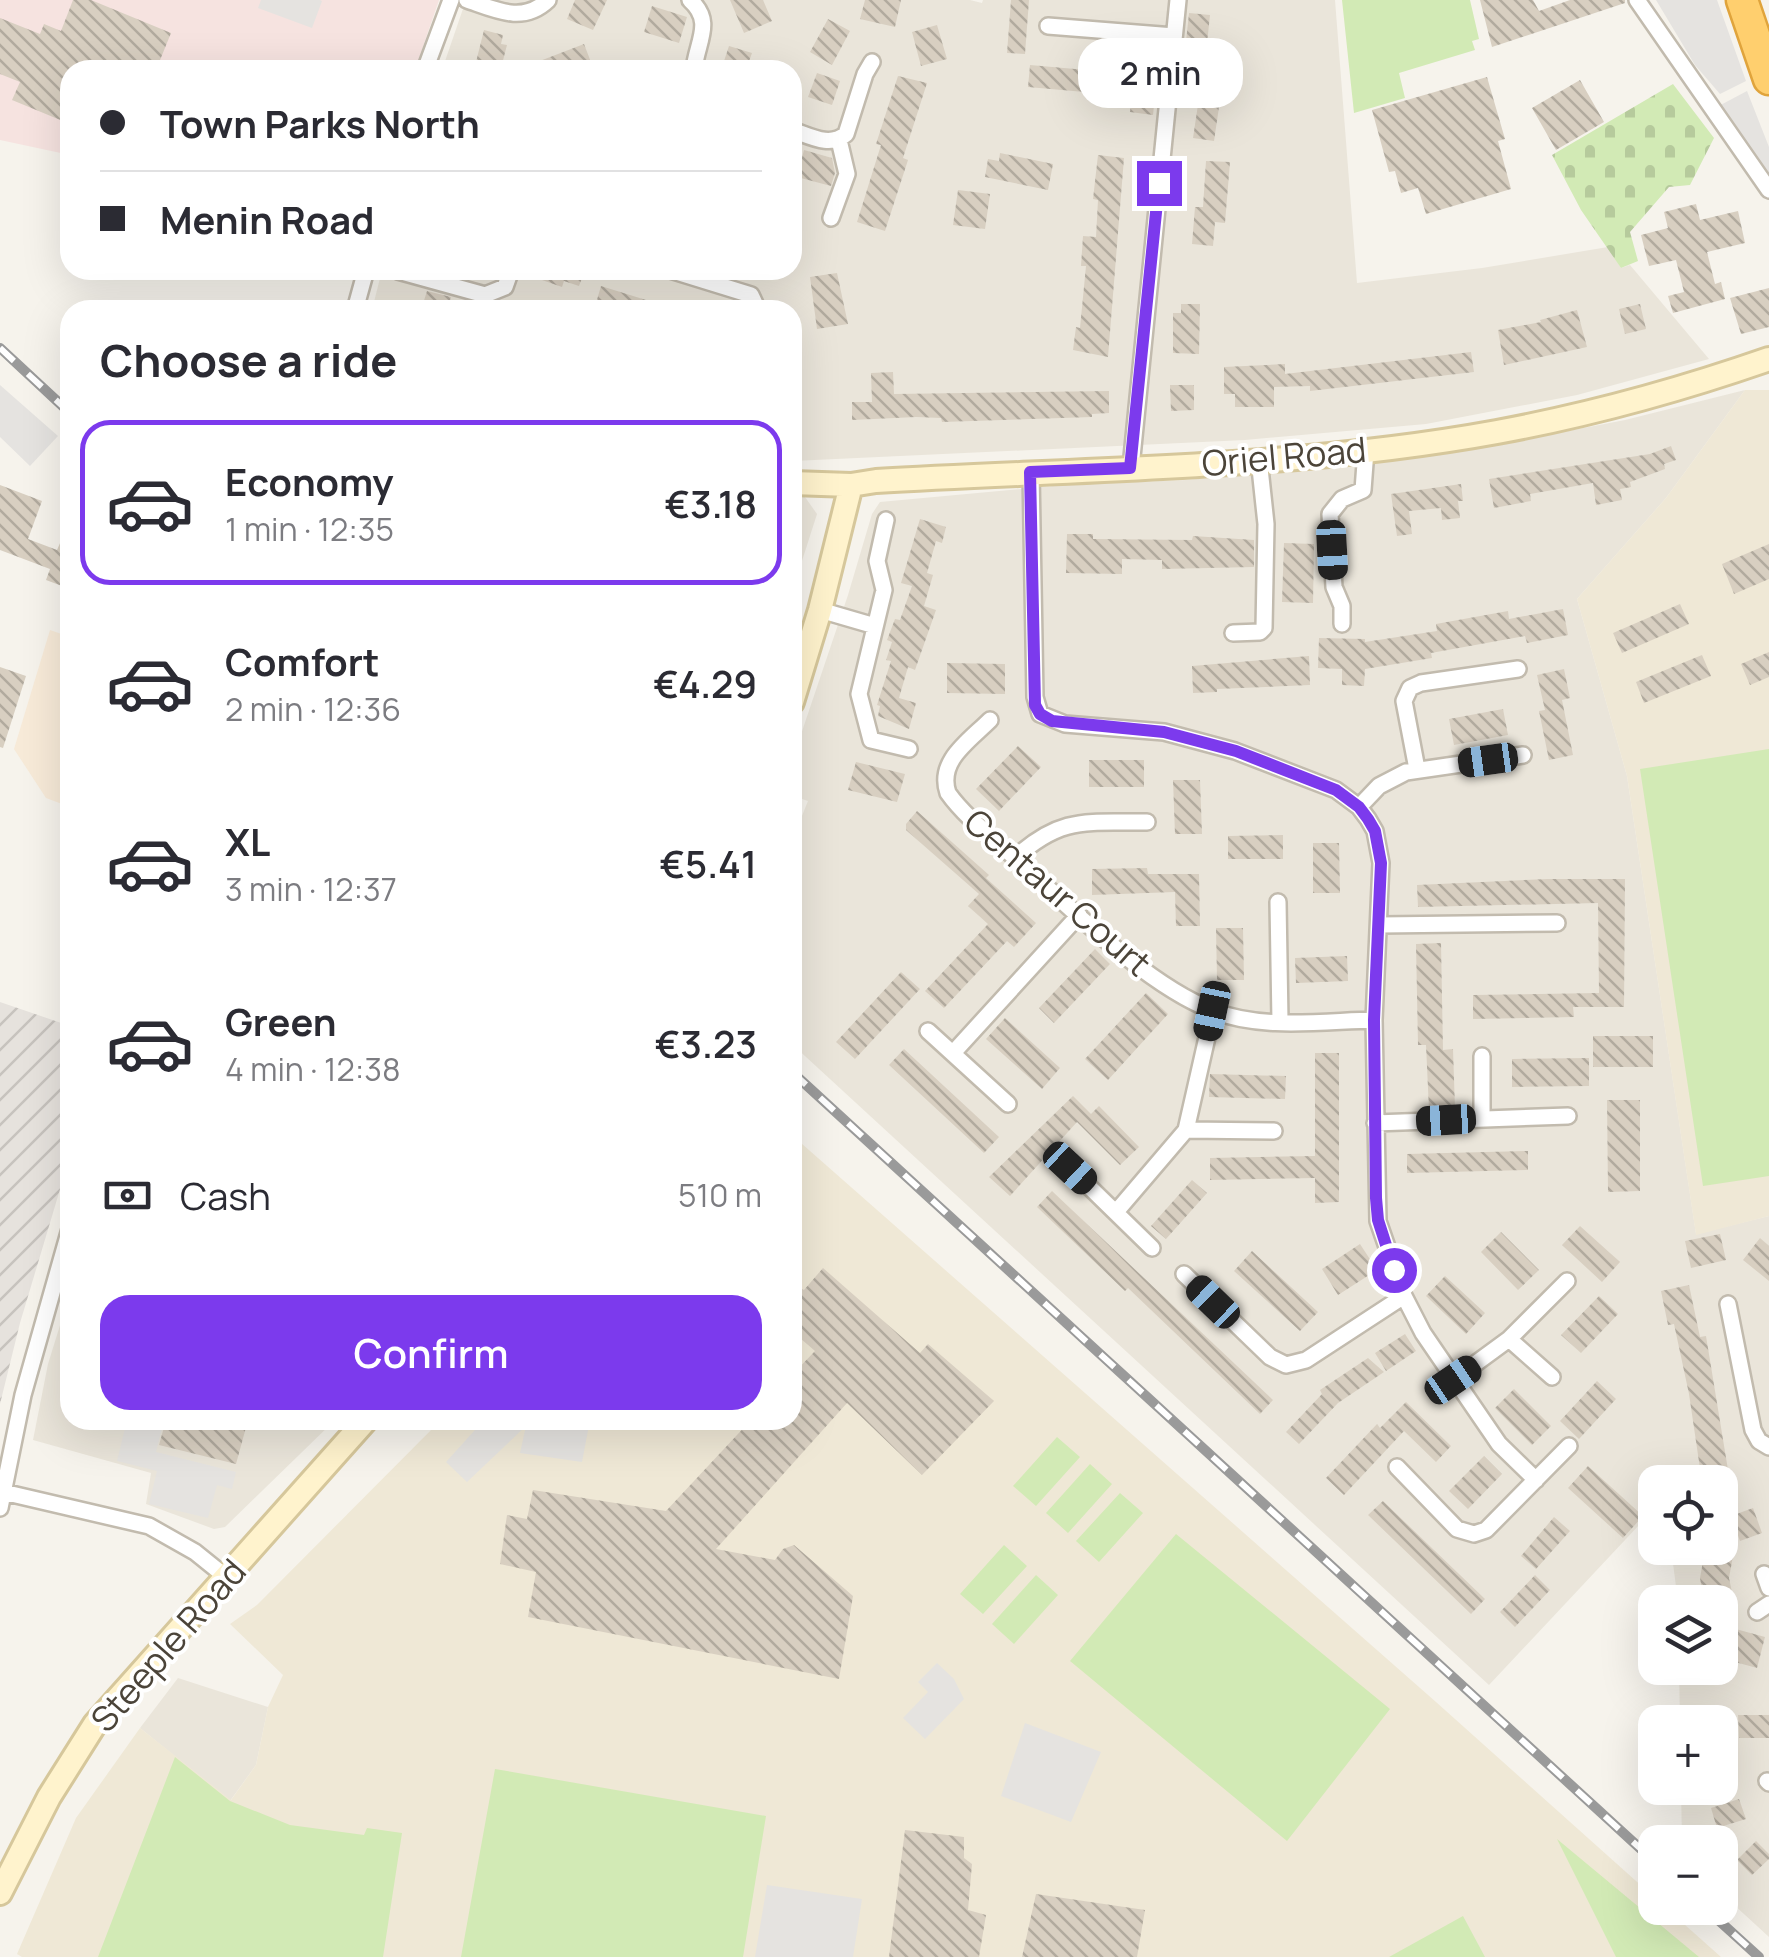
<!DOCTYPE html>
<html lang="en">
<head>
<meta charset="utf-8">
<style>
	:root { --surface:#fff; --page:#f7f7f7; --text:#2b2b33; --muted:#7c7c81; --line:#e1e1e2; --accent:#7c3aed }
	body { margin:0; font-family:Manrope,sans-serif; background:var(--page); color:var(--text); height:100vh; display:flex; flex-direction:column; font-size:38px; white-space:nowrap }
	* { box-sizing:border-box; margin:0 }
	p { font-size:32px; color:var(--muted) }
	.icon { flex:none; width:55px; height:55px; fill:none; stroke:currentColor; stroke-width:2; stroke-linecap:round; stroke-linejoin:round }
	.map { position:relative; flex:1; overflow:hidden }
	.sheet { position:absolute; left:60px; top:300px; width:742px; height:1130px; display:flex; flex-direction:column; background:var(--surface); border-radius:30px; box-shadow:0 10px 40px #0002 }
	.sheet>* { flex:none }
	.top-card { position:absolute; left:60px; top:60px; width:742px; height:220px; border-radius:30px; box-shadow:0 10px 40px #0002; display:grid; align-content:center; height:220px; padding:0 40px; background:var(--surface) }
	.controls { position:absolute; left:1638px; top:1465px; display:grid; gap:20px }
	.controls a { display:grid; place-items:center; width:100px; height:100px; border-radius:20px; background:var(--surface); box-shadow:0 10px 40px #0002; font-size:50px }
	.end { position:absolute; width:45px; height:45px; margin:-22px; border:12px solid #7c3aed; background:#fff; box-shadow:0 0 0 5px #fff }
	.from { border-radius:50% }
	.bubble { position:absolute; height:70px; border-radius:30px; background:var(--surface); box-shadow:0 10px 40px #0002; font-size:32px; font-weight:600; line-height:70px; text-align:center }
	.car { position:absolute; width:30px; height:60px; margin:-30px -15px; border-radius:12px; box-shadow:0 0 8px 2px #0007; background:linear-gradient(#222 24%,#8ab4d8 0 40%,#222 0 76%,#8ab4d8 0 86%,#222 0) }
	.top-card b { display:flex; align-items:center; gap:35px; height:95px; font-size:38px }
	.top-card b+b { border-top:2px solid var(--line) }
	.top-card i { width:25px; height:25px; background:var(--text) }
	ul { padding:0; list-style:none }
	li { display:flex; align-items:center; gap:30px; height:165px; margin:0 20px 15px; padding:0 20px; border:5px solid transparent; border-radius:30px }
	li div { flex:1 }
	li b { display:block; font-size:38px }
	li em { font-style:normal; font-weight:600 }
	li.on { border-color:var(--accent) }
	li>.icon { width:90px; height:90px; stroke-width:1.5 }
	h2 { padding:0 40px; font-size:45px; line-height:120px }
	.pay { display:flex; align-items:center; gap:25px; height:110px; padding:0 40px; font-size:38px }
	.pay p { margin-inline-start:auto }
	.primary-button { display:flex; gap:20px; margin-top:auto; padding:20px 40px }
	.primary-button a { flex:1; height:115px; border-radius:30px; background:var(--accent); color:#fff; font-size:40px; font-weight:600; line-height:115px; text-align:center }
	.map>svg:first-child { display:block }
	.residential { fill:#eae5da }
	.commercial { fill:#f7ead8 }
	.industrial { fill:url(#industrial-furrows) }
	.education { fill:#efe8d6 }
	.medical { fill:#f6e3e0 }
	.grass { fill:#d2eab5 }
	.cemetery { fill:url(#cemetery-stones) }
	.parking { fill:#e5e3e0 }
	.building { fill:url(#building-back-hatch) }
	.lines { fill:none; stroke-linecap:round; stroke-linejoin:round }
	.street-casing { stroke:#c2bbae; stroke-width:20 }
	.secondary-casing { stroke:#d6c79b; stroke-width:28 }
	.highway-casing { stroke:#e0a43c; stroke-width:35 }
	.street { stroke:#fff; stroke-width:15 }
	.secondary { stroke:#fff3cd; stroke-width:22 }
	.highway { stroke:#ffcf6e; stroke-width:30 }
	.rail-casing { stroke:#9a9a9a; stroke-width:10 }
	.rail { stroke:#fff; stroke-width:6; stroke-dasharray:19; stroke-linecap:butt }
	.route { stroke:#7c3aed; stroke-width:12 }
	.labels { text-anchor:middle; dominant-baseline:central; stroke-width:8; stroke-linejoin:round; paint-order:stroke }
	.street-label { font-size:35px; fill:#4b4439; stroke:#fff }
</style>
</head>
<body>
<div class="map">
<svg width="1769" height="1957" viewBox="0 0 1769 1957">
	<defs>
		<pattern id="industrial-furrows" width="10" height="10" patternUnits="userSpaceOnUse" patternTransform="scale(2.5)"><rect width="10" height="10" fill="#e6e2dd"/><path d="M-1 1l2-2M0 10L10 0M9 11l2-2" fill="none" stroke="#c7c3be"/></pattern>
		<pattern id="cemetery-stones" width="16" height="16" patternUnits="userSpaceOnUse" patternTransform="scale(2.5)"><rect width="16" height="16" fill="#d2eab5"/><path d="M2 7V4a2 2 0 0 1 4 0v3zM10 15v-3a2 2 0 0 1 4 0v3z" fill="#b6ca9c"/></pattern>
		<pattern id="building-back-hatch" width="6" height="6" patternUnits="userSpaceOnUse" patternTransform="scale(2.5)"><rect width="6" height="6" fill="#d8cfc1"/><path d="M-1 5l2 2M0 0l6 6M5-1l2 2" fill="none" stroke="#b1aa9e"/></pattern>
	</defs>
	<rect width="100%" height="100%" fill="#f6f3ec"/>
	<path class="residential" d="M466,0H970L982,3L983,0H1335L1357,283L1482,268L1608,247L1621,268L1630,265L1709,359L1577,395L1426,424L1245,440L793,461L792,310H372L382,270H792V70H442Z
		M1745,390L1666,498L1577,599L1627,776L1696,1234L1769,1216V1937L1720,1892V1842H1682L1681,1788H1720V1722H1680L1679,1668H1720V1602H1678L1671,1548H1720V1482H1655V1508L1489,1685L793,1045V838L808,801L793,796V758L848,595L872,514L880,502L1064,485L1186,480L1351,467L1490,446L1625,420Z
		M793,496L805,497L817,514L793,589Z
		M70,1293V1420H335L225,1527L214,1529L146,1504L151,1473L33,1440L48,1364Z
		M178,1678L268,1707L256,1765L230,1801L140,1728Z"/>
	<path class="commercial" d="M50,630L70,637V807L46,798L14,749Z"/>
	<path class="industrial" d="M0,1002L70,1026V1156L20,1323L0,1404Z"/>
	<path class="education" d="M1745,390H1769V1216L1696,1235L1627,776L1577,599L1666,498Z
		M793,1136L1436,1702L1655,1898V1908H1666L1721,1957H22L17,1954L76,1818L140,1728L231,1800L256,1765L268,1707L283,1675L230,1624L257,1605L441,1420H792Z"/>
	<path class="medical" d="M0,0H439L415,70H70V155L0,140Z"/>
	<path class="grass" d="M1342,0H1470L1479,39L1472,41L1475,50L1399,73L1405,98L1354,113Z
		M1769,749V1176L1703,1186L1640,769Z
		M1057,1437L1080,1457L1036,1506L1013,1486Z
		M1090,1464L1112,1484L1068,1533L1046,1513Z
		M1120,1493L1143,1513L1099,1562L1076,1541Z
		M1176,1534L1390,1709L1287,1841L1070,1661Z
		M1004,1545L1027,1566L983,1614L960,1594Z
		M1036,1575L1058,1595L1014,1644L992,1624Z
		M175,1757L230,1801L290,1825L364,1835L367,1828L402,1833L383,1957H98Z
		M495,1769L766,1816L743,1957H461Z
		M1557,1839L1699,1957H1616Z
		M1463,1916L1485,1957H1389Z"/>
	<path class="cemetery" d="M1673,84L1714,138L1690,185L1669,187L1630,232L1638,261L1621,268L1581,210L1552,155Z"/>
	<path class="parking" d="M261,0H320L322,1L312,28L258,8Z
		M1656,0H1717L1746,81L1720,94L1695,65Z
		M1747,91L1769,147V190L1713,109Z
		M0,385L58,436L30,466L0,437Z
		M127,1420H164L156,1452L236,1472L232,1489L217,1485L208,1518L149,1504L157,1471L117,1461Z
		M484,1420H532L557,1426L569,1420H590L582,1462L520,1453L526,1426L467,1482L446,1462Z
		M937,1663L954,1679L964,1699L925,1739L903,1718L928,1692L918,1682Z
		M1025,1723L1101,1752L1071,1822L1001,1796Z
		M767,1885L862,1899L853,1957H755Z"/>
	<path class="building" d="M73,0H91L171,33L156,70H70V124L12,100L20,82L0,74V18L40,34L44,24L61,31Z
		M575,0H607L593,30L567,19Z
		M730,0H763L772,21L744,33Z
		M865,0H901L895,27L860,19Z
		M1011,0H1029L1025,54L1007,53Z
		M1480,0H1533L1539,11L1570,0H1625V3L1492,47Z
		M652,6L687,17L679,43L644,32Z
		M1189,13L1210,15L1204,72L1183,70Z
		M828,19L850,31L832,65L810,52Z
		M937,25L947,59L921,66L912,32Z
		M484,30L503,35L501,44L507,45L501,68L476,62Z
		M584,44L594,70H519V69Z
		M729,46L752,53L746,70H721Z
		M1030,65L1120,73L1118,95L1028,87Z
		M817,73L840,81L832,105L808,97Z
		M898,76L927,83L903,158L908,160L885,231L857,222L881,145L876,144Z
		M1487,77L1505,139L1498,141L1511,189L1426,214L1418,188L1401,193L1395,171L1389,172L1372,110Z
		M1202,78L1223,80L1214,141L1193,138Z
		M1580,80L1604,122L1556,150L1532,108Z
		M1133,84L1156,86L1153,115L1130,112Z
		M804,150L832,158L835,173L831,186L797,177Z
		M1000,153L1053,164L1048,190L985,177L988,159L999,161Z
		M1098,155L1124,158L1108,357L1073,350L1076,327L1080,328L1086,266H1081L1083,236L1096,237L1098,200L1093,199Z
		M1206,161L1230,162L1225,223L1215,222L1213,246L1192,244L1195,207H1203Z
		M958,190L990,194L985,229L953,225Z
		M1696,204L1700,220L1738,211L1745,243L1707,252L1715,284L1721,282L1725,299L1673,313L1668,296L1684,292L1676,260L1649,266L1641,235L1668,228L1664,212Z
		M522,270H585L579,286L564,281L562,287L522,273Z
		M837,273L848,324L817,329L810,277Z
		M601,286L662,305V310H594Z
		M1769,288V327L1741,334L1730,298Z
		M427,291L451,297L447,310H421Z
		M1181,304H1200L1199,354L1173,353V313H1181Z
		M1640,304L1646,329L1625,334L1619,309Z
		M1577,310L1587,347L1504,365L1498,330L1541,322L1540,320Z
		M1471,352L1474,372L1310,391V386L1274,387V407H1235V394H1224V367L1285,364V374Z
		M893,372L894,394L1109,391V413L1092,414V417L942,422L941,418L916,417L852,420V402H872L871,373Z
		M1170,385H1194V410L1171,411Z
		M1671,446L1676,460L1664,464L1665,469L1630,482L1631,487L1620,489L1622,500L1596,505L1593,483L1530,494L1531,501L1494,508L1489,479L1650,454Z
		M1461,484L1463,501H1458L1460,518L1442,520L1441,508L1409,511L1412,534L1397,536L1391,494Z
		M0,485L42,501L28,539L57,550L70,520V589L46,580L50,569L0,550Z
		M920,519L946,527L942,543L936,541L927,573L933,575L924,606L936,610L915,670L908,667L899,698L916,703L909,729L878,716L880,706L877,705L891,661L886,660L892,642L887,640L895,619L900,620L912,586L901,583Z
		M1067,534H1093V539L1192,540L1193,536L1254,540V567L1162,569V560L1122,559V574L1066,573Z
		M1284,543L1314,544L1313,603L1282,602Z
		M1769,544V579L1734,594L1722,564Z
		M1680,604L1689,624L1622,653L1613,633Z
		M1563,609L1568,635L1527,643L1525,636L1431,653L1432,658L1365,669L1364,686L1342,685V669L1318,668L1319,638L1365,639V642L1437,631L1436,624L1508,611L1509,619Z
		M1769,652V677L1750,685L1741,664Z
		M1702,655L1711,676L1644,703L1636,682Z
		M1309,656L1310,685L1217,689V692L1193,693L1192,666Z
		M947,663L1005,664V694L947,693Z
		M0,667L26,676L3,748L0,747Z
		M1564,669L1570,698L1562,700L1573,755L1549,760L1539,711L1545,710L1537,675Z
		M1503,709L1508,735L1454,745L1449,719Z
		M1018,746L1041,767L999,811L976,789Z
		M1089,760H1144V787H1089Z
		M856,762L905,774L897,802L848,790Z
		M1173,780H1200L1202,834H1175Z
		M917,811L989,875L986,878L1036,923L1014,947L1007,941L944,1008L925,991L988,924L968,906L979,894L906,830V824Z
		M1283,835V859H1228V836Z
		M1313,843H1339L1340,893H1313Z
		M1147,868L1148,874H1199L1200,926H1176L1175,892L1092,895V869Z
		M1548,879H1625L1624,1007H1573L1574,1017L1473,1019V995L1599,993L1598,903L1418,907L1417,885Z
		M1216,928H1243L1244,980H1217Z
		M1441,943L1443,1050L1453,1049L1455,1109L1429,1110L1426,1045H1418L1416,944Z
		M1095,949L1110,964L1054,1023L1039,1008Z
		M1347,956L1348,981L1296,983L1295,958Z
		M901,972L920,989L855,1059L836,1042Z
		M1146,993L1168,1014L1108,1080L1085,1059Z
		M1005,1018L1060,1068L1042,1089L986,1039Z
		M1593,1036H1653V1067H1593Z
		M904,1049L999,1137L984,1153L889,1065Z
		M1315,1053H1339V1202L1315,1203V1178L1210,1180V1158L1315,1156Z
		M1589,1058V1086L1512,1087V1059Z
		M1210,1074L1286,1076L1285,1099L1209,1097Z
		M1073,1096L1091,1114L1099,1106L1139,1147L1120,1165L1077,1122L1010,1196L989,1177Z
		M1607,1100H1640V1191L1608,1192Z
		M1528,1151V1170L1407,1173V1154Z
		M1192,1180L1207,1193L1166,1239L1151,1226Z
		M1052,1191L1273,1400L1260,1414L1128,1288L1125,1291L1037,1207Z
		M1580,1226L1620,1262L1602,1282L1562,1245Z
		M1501,1232L1539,1270L1518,1290L1481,1252Z
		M1720,1234L1726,1260L1691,1268L1685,1241Z
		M1760,1238L1769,1246V1281L1743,1260Z
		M1360,1244L1377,1270L1338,1295L1322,1269Z
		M1252,1251L1318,1312L1300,1331L1234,1271Z
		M823,1268L920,1353L928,1344L994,1401L922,1475L847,1403L716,1549L775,1560L783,1549L794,1545L853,1596L839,1679L528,1617L536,1572L500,1564L507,1515L527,1519L533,1490L666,1511L751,1420H792V1375L815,1351L792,1331V1283L804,1290Z
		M1445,1276L1485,1313L1466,1334L1426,1296Z
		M1689,1285L1700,1337L1706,1336L1729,1476L1702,1482L1689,1394L1674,1324L1668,1325L1661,1291Z
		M1599,1296L1618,1314L1581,1353L1561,1335Z
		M1405,1334L1416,1351L1386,1371L1375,1353Z
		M1368,1358L1384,1372L1338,1403L1299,1444L1286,1432L1322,1394L1320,1390Z
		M1597,1381L1616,1399L1579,1439L1560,1421Z
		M1514,1389L1551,1426L1532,1445L1495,1408Z
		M1406,1402L1451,1446L1436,1462L1404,1431L1344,1495L1326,1478L1377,1424L1380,1428Z
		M166,1420H248L236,1464L159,1445Z
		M1484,1456L1502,1474L1468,1509L1449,1491Z
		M1588,1466L1643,1516L1623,1538L1568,1488Z
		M1383,1501L1485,1599L1471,1614L1368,1515Z
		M1753,1508L1762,1533L1740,1541L1731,1516Z
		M1554,1517L1570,1531L1536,1569L1521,1556Z
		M1705,1550L1733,1556L1729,1578L1734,1602H1704L1700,1578Z
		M1535,1575L1550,1590L1515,1627L1500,1612Z
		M1732,1628L1765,1637L1757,1668L1735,1662L1737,1657L1725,1654Z
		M1738,1715H1769V1738H1739Z
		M1739,1799L1746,1819L1717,1828L1711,1808Z
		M905,1830L964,1837V1858L972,1864L968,1910L986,1915L979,1957H889Z
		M1756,1841L1769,1854V1859L1752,1875L1737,1860Z
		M1036,1894L1145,1910L1137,1957H1022Z"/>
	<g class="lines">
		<defs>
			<path id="street" d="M467,0C496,10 523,24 548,0
				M690,0C715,22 696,43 694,70
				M1637,0L1769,190
				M1048,26L1174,36
				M425,70L451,0
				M792,130C810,136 830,148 846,134L865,74L872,62
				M831,218L847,174L839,140
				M670,270L751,295L758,310
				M398,271L485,295L505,287L511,270
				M355,310L366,270
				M1131,467L1178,0
				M1031,472L1035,697L1040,714L1065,724L1164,732L1235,751L1336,790L1359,807L1368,819L1375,831L1381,863L1374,1020L1378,1221L1404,1296L1423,1333L1499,1444L1536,1480
				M886,520L877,561L884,590L859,694L871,740L909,749
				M820,610L875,626
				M1342,624V606L1334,587L1330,514L1342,499L1363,490L1366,450
				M1233,633L1260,632L1264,628L1266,524L1259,459
				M990,720C969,741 937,761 948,793C965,817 992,837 1014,857C1069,906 1145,985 1214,1011C1262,1030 1324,1021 1374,1020
				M1417,769L1404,701L1410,688L1421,683L1518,669
				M1359,807L1379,786L1406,772L1523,755
				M1015,858C1062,815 1088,823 1147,822
				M1278,902L1280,1021
				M1380,925L1557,923
				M928,1031L1008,1104
				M953,1053L1079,915
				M1482,1118V1056
				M1375,1123L1568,1116
				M1186,1130L1274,1131
				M1070,1168L1152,1248
				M1116,1212L1186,1130L1213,1011
				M1184,1274L1270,1357L1286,1365L1306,1360L1404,1296
				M1728,1304L1753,1430L1759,1441L1769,1447
				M1509,1339L1552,1377
				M1453,1380L1509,1339L1567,1281
				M1397,1467L1457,1529L1474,1534L1486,1530L1569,1446
				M3,1492L149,1526L195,1552L226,1577
				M0,1508L23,1395L70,1229
				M1764,1574L1769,1588
				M1757,1612L1769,1604
				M1767,1781L1769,1783"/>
			<path id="secondary" d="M792,483L851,485L876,481C1081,469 1295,469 1497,432C1589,415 1680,390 1769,359
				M792,702L820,610L851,485
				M0,1893L49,1797L95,1724L366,1420"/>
			<path id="highway" d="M1742,0L1769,79"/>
		</defs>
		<use href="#street" class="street-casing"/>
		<use href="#secondary" class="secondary-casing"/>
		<use href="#highway" class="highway-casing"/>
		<use href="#street" class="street"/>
		<use href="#secondary" class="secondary"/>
		<use href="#highway" class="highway"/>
		<defs>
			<path id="rail" d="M0,348L70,413
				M792,1072L1655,1862
				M1705,1908L1759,1957"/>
		</defs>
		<use href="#rail" class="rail-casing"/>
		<use href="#rail" class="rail"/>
	</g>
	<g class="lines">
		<path class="route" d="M1159,183L1130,468L1030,472L1035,705L1040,714L1052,721L1164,732L1236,751L1336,790L1359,807L1368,819L1375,831L1381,863L1374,1020L1376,1198L1378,1220L1394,1270"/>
	</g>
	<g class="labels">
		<g class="street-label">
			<text transform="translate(1284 456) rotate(-5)">Oriel Road</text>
			<text transform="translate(1058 892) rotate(41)">Centaur Court</text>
			<text transform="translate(168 1645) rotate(-49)">Steeple Road</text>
		</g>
	</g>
</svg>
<div class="controls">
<a><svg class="icon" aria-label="locate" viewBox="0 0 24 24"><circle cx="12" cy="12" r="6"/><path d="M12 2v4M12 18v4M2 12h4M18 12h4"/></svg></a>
<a><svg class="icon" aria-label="layers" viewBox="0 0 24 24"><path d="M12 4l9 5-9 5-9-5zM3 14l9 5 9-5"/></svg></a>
<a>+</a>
<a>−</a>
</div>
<i class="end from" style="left:1394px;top:1270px"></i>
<i class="end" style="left:1159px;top:183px"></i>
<div class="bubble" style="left:1078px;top:38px;width:165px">2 min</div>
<i class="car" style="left:1332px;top:550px;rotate:177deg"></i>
<i class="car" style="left:1488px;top:760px;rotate:262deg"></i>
<i class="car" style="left:1212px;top:1011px;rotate:192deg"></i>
<i class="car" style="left:1446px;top:1120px;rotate:267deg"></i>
<i class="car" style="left:1070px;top:1168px;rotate:133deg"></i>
<i class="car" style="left:1213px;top:1302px;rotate:314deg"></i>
<i class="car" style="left:1453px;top:1380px;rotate:56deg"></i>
<div class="top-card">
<b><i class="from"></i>Town Parks North</b>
<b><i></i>Menin Road</b>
</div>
<section class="sheet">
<h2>Choose a ride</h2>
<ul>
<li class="on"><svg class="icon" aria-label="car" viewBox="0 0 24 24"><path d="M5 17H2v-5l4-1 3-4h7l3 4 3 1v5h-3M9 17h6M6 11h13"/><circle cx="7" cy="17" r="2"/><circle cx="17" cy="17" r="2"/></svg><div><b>Economy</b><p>1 min · 12:35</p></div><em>€3.18</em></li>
<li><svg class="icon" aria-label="car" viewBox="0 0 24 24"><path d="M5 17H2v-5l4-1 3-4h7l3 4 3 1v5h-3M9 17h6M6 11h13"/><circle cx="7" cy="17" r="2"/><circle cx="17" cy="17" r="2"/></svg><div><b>Comfort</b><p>2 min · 12:36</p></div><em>€4.29</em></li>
<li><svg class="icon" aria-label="car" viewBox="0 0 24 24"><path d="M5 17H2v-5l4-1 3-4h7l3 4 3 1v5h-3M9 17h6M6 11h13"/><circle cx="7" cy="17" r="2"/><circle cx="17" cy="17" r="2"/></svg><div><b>XL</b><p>3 min · 12:37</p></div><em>€5.41</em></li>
<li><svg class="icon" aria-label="car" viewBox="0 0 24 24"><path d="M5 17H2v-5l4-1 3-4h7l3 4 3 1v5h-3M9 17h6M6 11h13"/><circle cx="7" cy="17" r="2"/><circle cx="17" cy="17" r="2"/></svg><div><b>Green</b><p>4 min · 12:38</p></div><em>€3.23</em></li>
</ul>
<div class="pay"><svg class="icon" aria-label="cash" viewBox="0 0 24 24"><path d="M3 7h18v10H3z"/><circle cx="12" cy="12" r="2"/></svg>Cash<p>510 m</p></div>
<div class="primary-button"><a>Confirm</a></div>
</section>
</div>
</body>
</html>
